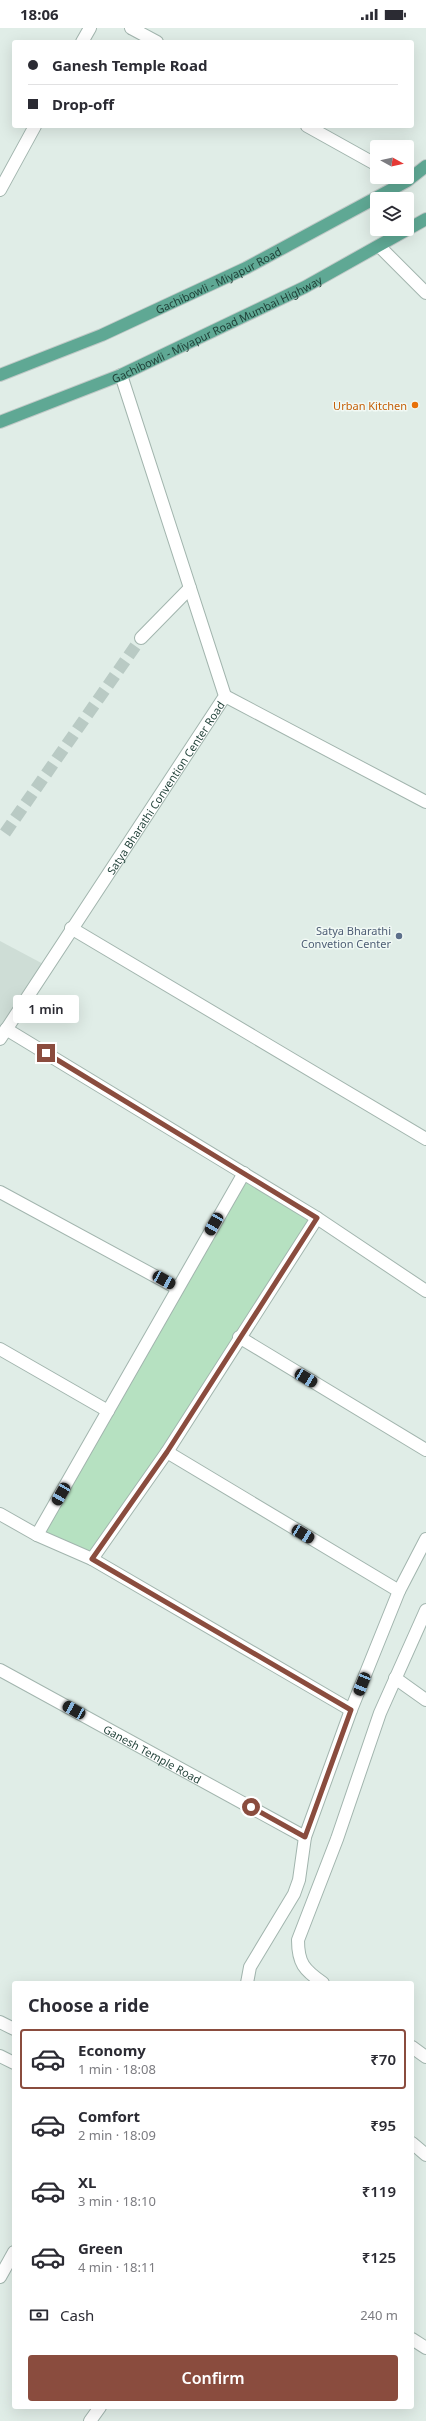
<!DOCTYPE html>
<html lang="en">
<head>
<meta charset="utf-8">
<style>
	:root { --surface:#fff; --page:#f2f2f3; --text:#2b2b33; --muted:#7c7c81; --line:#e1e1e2; --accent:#8a4c3e }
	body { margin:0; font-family:"Noto Sans",sans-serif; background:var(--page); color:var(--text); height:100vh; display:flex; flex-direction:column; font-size:15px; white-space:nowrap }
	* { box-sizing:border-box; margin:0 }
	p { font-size:13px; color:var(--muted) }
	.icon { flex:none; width:22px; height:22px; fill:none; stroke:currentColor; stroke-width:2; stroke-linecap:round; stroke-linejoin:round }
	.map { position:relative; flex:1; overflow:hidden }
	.sheet { position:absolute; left:12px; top:1953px; width:402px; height:428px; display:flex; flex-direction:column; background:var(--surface); border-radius:4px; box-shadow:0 4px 16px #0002 }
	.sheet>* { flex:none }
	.banner { position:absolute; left:12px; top:12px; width:402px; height:88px; border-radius:4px; box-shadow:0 4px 16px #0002; display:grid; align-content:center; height:88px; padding:0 16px; background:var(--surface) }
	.needle { width:26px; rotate:98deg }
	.buttons { position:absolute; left:370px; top:112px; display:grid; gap:8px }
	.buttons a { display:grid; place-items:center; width:44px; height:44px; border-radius:4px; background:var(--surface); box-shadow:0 4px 16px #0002; font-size:20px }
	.end { position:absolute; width:18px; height:18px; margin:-9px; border:5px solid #8a4c3e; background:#fff; box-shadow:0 0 0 2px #fff }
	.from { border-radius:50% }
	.bubble { position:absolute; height:28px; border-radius:4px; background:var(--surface); box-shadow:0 4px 16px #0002; font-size:13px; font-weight:600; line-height:28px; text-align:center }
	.car { position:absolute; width:12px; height:24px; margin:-12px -6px; border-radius:5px; box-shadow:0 0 3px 1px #0007; background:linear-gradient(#222 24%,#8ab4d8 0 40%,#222 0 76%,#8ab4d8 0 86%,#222 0) }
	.banner b { display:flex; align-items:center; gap:14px; height:38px; font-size:15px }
	.banner b+b { border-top:1px solid var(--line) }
	.banner i { width:10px; height:10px; background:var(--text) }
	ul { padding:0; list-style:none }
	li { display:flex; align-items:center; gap:12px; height:60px; margin:0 8px 6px; padding:0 8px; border:2px solid transparent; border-radius:4px }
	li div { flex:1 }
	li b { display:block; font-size:15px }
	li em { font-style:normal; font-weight:600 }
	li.on { border-color:var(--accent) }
	li>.icon { width:36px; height:36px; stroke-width:1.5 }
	h2 { padding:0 16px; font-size:18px; line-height:48px }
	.pay { display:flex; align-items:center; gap:10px; height:44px; padding:0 16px; font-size:15px }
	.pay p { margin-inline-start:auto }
	.cta { display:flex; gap:8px; margin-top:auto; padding:8px 16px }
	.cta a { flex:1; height:46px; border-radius:4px; background:var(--accent); color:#fff; font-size:16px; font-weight:600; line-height:46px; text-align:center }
	.status { display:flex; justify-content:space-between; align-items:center; height:28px; padding:0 20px; background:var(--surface); direction:ltr }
	.status svg { height:11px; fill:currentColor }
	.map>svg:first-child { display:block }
	.built { fill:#ceddd6 }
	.green { fill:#b6e1c1 }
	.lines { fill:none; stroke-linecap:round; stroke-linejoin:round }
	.minor-tunnel { stroke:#b9cac4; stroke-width:12; stroke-dasharray:12 6; stroke-linecap:butt }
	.service-casing { stroke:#a2b5ae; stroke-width:14 }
	.minor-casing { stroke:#a2b5ae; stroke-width:14 }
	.primary-casing { stroke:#c0c9c7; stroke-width:14 }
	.service { stroke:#fff; stroke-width:12 }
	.minor { stroke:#fff; stroke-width:12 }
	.primary { stroke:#5fa894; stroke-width:12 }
	.route { stroke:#8a4c3e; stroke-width:5 }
	.food-dot { fill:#e8710a; stroke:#f1f9f5; stroke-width:1.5 }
	.service-dot { fill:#5c6f8a; stroke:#f1f9f5; stroke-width:1.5 }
	.labels { text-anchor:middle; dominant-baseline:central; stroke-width:3; stroke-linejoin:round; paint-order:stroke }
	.street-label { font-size:11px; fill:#1e3f36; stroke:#f1f9f5 }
	.food-label { font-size:11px; fill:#c56008; stroke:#f1f9f5; text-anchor:end }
	.service-label { font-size:11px; fill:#4e5e75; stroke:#f1f9f5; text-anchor:end }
</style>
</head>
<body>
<div class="status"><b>18:06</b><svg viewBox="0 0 49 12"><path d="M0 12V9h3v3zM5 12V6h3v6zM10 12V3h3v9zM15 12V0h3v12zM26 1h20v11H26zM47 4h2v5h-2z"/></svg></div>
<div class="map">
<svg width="426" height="2393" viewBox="0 0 426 2393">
	<rect width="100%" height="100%" fill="#e0ede7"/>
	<path class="built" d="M0,913L47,938L0,1011Z"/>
	<path class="green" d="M244,1145L317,1190L92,1531L37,1507Z"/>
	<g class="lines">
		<path class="minor-tunnel" d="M5,805L141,610"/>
		<defs>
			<path id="service" d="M379,218L426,265
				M225,668L426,774"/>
			<g id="minor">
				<path d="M131,0L157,14"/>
				<path d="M82,14L90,0"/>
				<path d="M307,98L377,137"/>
				<path d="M0,162L35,98"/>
				<path d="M141,610L190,560"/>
				<path d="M71,900L426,1111"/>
				<path d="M6,1001L317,1190L426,1263"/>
				<path id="s1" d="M0,1011L225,668L121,347"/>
				<path d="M0,1164L177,1260"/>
				<path d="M239,1309L426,1422"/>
				<path d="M0,1321L108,1383"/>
				<path d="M167,1424L399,1563"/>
				<path d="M0,1486L37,1507L92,1531L351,1682"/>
				<path d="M37,1507L244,1145"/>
				<path d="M92,1531L167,1424L317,1190"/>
				<path id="s2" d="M0,1642L305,1809"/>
				<path d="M395,1650L426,1672"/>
				<path d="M247,1955L250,1939L294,1866L299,1852L305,1809L351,1682L399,1563L426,1511"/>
				<path d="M323,1955C304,1942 298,1935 298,1912L337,1811L380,1685L426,1582"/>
				<path d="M0,1994L14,2001"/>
				<path d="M412,2019L426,2029"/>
				<path d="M0,2028L14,2035"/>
				<path d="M412,2115L426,2127"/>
				<path d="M0,2249L14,2224"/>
				<path d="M412,2311L426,2320"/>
				<path d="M90,2393L100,2379"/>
			</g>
			<g id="primary">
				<path id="s3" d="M0,347L102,307L246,240L407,153L426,138"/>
				<path id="s4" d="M0,394L121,347L305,259L426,191"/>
			</g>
		</defs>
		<use href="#service" class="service-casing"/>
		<use href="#minor" class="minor-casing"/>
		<use href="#primary" class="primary-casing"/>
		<use href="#service" class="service"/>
		<use href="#minor" class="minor"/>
		<use href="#primary" class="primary"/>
	</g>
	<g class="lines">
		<path class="route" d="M46,1025L317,1190L167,1424L92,1531L351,1682L305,1809L251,1779"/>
	</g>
	<circle class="food-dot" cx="415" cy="377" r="4"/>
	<circle class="service-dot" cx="399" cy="908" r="4"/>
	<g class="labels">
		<g class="street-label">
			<text stroke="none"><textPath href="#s3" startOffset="238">Gachibowli - Miyapur Road</textPath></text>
			<text stroke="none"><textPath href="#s4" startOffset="236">Gachibowli - Miyapur Road Mumbai Highway</textPath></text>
			<text stroke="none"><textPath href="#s1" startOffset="301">Satya Bharathi Convention Center Road</textPath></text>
			<text stroke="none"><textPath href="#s2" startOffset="174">Ganesh Temple Road</textPath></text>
		</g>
		<g class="food-label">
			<text x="407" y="377">Urban Kitchen</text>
		</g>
		<g class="service-label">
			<text x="391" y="902">Satya Bharathi<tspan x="391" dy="13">Convetion Center</tspan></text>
		</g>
	</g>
</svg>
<div class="buttons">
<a><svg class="needle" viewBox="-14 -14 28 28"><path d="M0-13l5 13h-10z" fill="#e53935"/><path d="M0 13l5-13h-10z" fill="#7c7c81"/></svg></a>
<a><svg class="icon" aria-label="layers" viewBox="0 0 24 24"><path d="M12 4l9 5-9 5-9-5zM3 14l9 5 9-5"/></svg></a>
</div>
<i class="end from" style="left:251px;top:1779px"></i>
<i class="end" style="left:46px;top:1025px"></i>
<div class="bubble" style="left:13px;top:967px;width:66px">1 min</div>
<i class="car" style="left:214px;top:1196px;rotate:210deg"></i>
<i class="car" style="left:164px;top:1252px;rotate:119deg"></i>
<i class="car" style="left:306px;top:1350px;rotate:121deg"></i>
<i class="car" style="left:61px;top:1466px;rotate:210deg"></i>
<i class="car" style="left:303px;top:1506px;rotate:121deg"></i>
<i class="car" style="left:362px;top:1656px;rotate:202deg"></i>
<i class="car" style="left:74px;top:1682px;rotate:299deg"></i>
<div class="banner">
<b><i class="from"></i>Ganesh Temple Road</b>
<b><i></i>Drop-off</b>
</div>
<section class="sheet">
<h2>Choose a ride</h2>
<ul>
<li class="on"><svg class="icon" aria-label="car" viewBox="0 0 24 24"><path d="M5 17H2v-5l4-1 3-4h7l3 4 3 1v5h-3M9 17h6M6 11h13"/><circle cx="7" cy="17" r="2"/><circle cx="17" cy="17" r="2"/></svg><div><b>Economy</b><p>1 min · 18:08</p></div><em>₹70</em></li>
<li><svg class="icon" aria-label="car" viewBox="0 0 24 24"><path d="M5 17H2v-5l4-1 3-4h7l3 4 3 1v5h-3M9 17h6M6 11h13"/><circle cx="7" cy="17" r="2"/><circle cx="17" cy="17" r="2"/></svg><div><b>Comfort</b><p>2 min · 18:09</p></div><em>₹95</em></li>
<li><svg class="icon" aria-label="car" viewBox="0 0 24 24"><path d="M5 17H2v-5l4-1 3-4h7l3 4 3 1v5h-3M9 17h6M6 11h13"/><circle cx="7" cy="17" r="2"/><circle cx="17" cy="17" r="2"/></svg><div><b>XL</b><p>3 min · 18:10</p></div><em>₹119</em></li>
<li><svg class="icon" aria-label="car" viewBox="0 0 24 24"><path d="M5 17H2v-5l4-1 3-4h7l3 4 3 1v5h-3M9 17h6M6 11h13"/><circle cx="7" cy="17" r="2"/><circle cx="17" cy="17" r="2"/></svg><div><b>Green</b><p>4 min · 18:11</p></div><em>₹125</em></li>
</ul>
<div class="pay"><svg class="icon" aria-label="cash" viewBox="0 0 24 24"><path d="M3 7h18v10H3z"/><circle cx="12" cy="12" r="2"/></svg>Cash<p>240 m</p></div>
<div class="cta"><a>Confirm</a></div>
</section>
</div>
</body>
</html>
